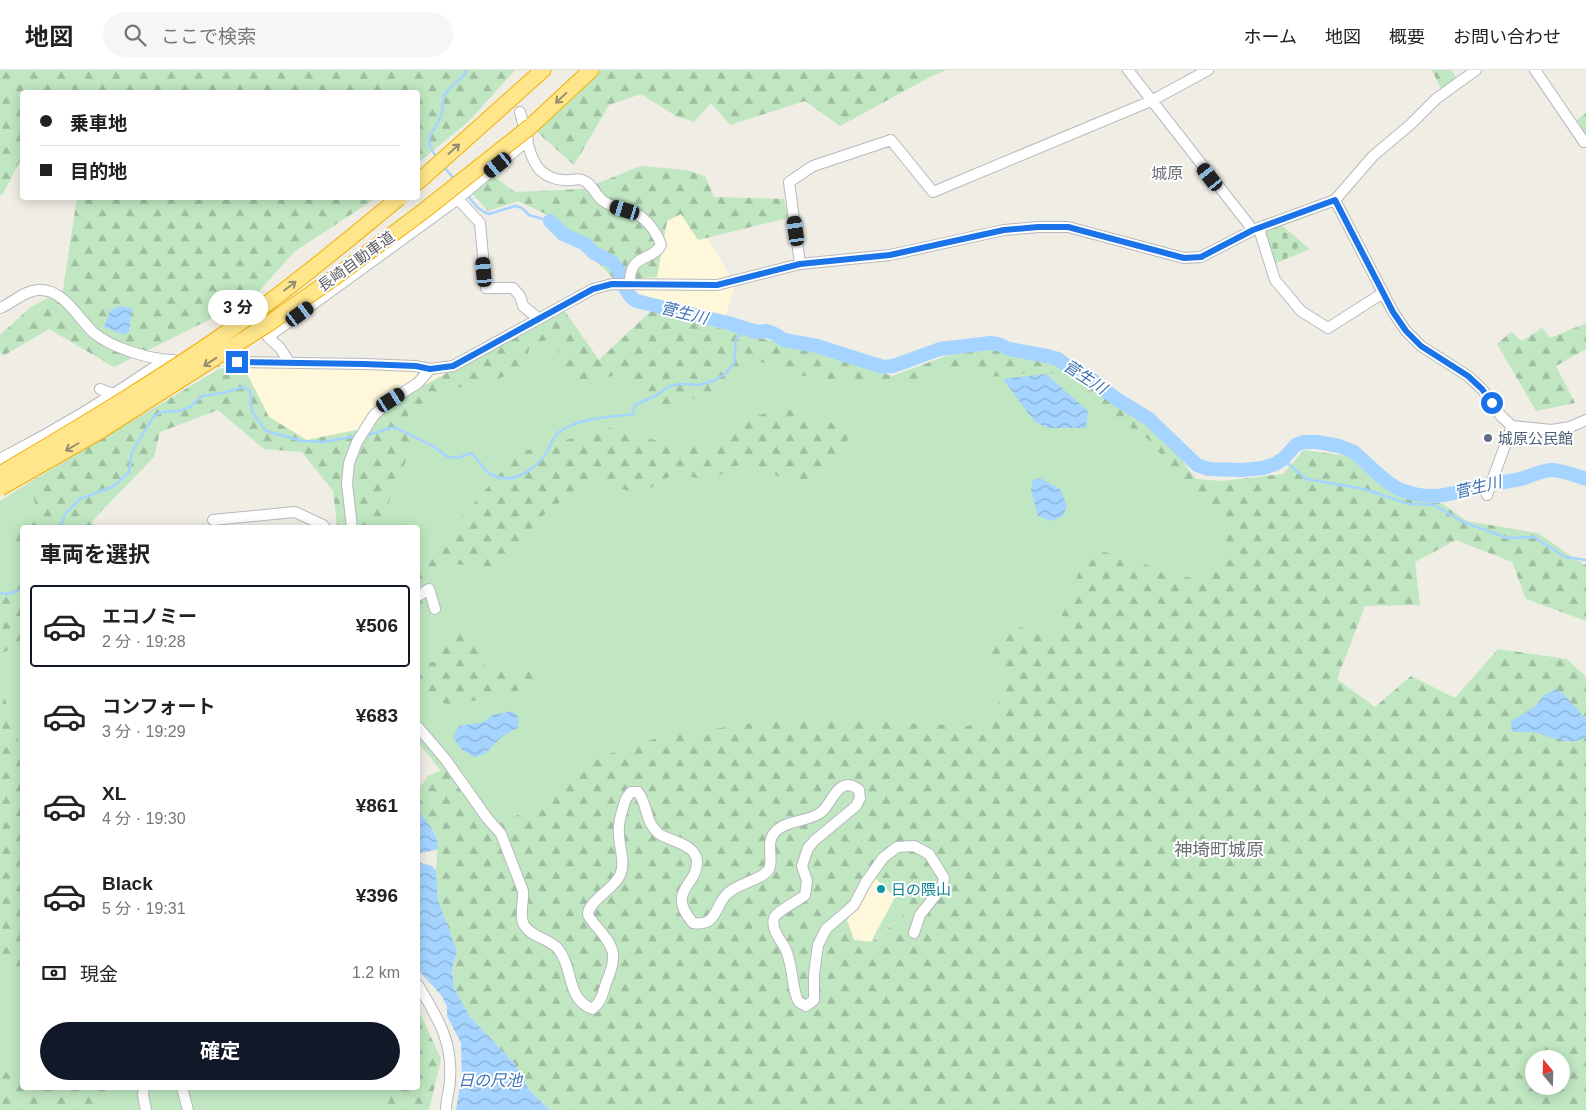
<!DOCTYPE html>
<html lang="ja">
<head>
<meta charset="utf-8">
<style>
	:root { --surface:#fff; --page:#f6f6f6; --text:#222; --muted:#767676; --line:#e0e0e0; --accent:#111827 }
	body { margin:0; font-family:Arial,"Noto Sans JP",sans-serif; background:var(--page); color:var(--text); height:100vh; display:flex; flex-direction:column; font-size:19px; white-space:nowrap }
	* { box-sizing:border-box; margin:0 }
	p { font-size:16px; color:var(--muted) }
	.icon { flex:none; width:28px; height:28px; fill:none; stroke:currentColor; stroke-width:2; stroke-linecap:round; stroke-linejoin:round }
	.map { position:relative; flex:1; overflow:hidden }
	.drawer { position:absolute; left:20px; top:455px; width:400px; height:565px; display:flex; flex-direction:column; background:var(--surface); border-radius:5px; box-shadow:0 2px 12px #0003 }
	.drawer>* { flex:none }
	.banner { position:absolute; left:20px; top:20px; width:400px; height:110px; border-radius:5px; box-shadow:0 2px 12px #0003; display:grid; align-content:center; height:110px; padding:0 20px; background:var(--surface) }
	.needle { width:32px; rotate:341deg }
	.controls { position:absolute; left:1525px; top:980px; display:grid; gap:10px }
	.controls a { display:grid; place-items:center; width:45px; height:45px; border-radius:50%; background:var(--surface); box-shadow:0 2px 12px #0003; font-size:25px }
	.end { position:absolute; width:22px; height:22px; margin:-11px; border:6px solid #1a73e8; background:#fff; box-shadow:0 0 0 2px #fff }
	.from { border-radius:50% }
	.bubble { position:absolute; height:35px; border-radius:18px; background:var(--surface); box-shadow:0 2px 12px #0003; font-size:16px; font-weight:700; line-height:35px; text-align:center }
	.car { position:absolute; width:15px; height:30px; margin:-15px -8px; border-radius:6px; box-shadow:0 0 4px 1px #0007; background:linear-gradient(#222 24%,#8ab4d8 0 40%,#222 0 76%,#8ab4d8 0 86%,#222 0) }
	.banner b { display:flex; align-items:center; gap:18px; height:48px; font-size:19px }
	.banner b+b { border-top:1px solid var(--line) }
	.banner i { width:12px; height:12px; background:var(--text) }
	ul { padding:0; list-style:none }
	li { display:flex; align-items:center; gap:15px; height:82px; margin:0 10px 8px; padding:0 10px; border:2px solid transparent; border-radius:5px }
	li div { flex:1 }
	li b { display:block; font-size:19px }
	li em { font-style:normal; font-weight:700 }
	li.on { border-color:var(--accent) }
	li>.icon { width:45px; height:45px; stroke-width:1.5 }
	h2 { padding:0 20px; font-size:22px; line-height:60px }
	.pay { display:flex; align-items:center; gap:12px; height:55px; padding:0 20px; font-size:19px }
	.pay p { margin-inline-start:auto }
	.button { display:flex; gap:10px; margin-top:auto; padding:10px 20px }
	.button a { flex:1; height:58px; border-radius:30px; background:var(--accent); color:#fff; font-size:20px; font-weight:700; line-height:58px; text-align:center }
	header { display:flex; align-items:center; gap:30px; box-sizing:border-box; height:70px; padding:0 25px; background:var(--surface); border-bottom:1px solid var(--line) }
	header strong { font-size:24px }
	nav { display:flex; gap:28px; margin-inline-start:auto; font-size:18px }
	.search { width:350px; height:45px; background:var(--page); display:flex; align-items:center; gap:12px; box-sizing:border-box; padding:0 18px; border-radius:28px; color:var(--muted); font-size:19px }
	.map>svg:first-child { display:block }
	.commercial { fill:#fef7d9 }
	.green { fill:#c0e7c1 }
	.forest { fill:url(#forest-firs); fill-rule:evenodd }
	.cemetery { fill:url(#cemetery-stones) }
	.water { fill:url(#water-waves) }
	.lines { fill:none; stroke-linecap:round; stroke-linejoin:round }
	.stream { stroke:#a4d4ff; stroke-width:2.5 }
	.river { stroke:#a4d4ff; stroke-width:14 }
	.minor-tunnel { stroke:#cacac4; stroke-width:10; stroke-dasharray:10 5; stroke-linecap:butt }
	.minor-casing { stroke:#b6b9be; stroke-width:12 }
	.highway-casing { stroke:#f3af00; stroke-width:17 }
	.minor { stroke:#fff; stroke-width:10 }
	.highway { stroke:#ffe68b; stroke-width:15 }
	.highway-bridge-casing { stroke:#f3af00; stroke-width:17; stroke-linecap:butt }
	.highway-bridge { stroke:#ffe68b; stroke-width:15 }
	.oneway { stroke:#958e72 }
	.route { stroke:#1a73e8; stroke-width:6 }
	.service-dot { fill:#5c6f8a; stroke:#fff; stroke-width:2 }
	.culture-dot { fill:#0f9aa8; stroke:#fff; stroke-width:2 }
	.labels { text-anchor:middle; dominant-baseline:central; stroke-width:4; stroke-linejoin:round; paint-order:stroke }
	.street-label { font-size:15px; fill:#5c5f65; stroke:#fff }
	.service-label { font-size:15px; fill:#4e5e75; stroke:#fff; text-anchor:start }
	.culture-label { font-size:15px; fill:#0d838f; stroke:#fff; text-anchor:start }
	.neighbourhood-label { font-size:16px; fill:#6d7177; stroke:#fff }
	.water-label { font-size:16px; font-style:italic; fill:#3e73b4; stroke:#fff }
	.quarter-label { font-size:18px; fill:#6d7177; stroke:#fff }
</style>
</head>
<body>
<header>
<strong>地図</strong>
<div class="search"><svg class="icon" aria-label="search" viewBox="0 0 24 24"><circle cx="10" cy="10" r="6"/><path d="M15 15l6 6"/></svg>ここで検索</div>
<nav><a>ホーム</a><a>地図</a><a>概要</a><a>お問い合わせ</a></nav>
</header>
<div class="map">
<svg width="1586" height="1040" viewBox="0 0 1586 1040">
	<defs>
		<pattern id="forest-firs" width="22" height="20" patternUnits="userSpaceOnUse" patternTransform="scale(1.25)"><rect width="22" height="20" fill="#c0e7c1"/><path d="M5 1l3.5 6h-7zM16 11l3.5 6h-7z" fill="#9fbea0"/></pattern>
		<pattern id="cemetery-stones" width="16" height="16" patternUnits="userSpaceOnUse" patternTransform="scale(1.25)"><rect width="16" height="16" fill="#c0e7c1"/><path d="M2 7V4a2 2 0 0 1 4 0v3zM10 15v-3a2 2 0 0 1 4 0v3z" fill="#9fbea0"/></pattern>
		<pattern id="water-waves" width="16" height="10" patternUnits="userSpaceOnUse" patternTransform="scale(1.25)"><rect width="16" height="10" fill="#a4d4ff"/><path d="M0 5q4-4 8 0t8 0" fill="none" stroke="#89afd2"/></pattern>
	</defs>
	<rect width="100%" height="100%" fill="#efede4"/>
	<path class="commercial" d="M681,144L698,170L707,168L735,214L725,249L659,232L637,221V208L657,207L667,151Z
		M243,296L452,300L395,331L371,357L307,370L269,347Z
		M875,808L896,826L871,872L854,870L847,850Z"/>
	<path class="green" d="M555,252L600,302L715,316L756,282L885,314L962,290L1050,298L1156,367L1187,413L1243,427L1250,492L1060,567L1002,650L503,759L486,757L418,672V458H371L394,342Z
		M30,412L36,439L9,464L22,490V494L8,511L0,510V431Z
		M22,567V1018H418L427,1040H0V570Z
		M875,808H890L907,823L910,839L871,872L895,827Z"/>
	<path class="forest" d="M0,0H515L469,51L418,93V22H22V87L3,124L0,126Z
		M601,0H946L928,8L840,56L805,31L730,55L711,33L694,52L676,46L641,24L609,35L574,95L536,61Z
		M1432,0H1452L1456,8L1441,19Z
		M1586,43V65L1577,50Z
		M641,96L686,100L705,106L714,127L784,129L788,148L698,170L681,144L667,151L657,207L615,210L554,148L518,131L488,141L470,121L492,105L515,122L583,119Z
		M77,128H376L294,182L253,228L114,297L49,259L3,286L0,281V265L31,237L63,220Z
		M564,240L599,290L651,241L809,280L892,306L946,286L988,279L1055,293L1162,364L1196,409L1222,411L1283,404L1304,380L1353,387L1391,421L1443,434L1467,451L1538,463L1584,495L1586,494V551L1526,529L1512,492L1456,470L1415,492L1420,535L1365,536L1337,609L1375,637L1411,606L1455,628L1498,579L1567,589L1586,607V1040H550L529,1020L515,994L470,947L454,918L452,899L457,881L438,830L436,801L438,770L435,762L425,753L418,736V720L428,706L448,697L501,753L558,725L582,693L654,669L787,647L968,656L996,643L1005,613L980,577L1014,555L1052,568L1068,531L1088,477L1197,510L1223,491V442L1184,420L1152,372L1048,301L991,307L963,295L889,317L797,305L753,289L717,321L666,337L633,320L619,303L587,315L570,306L553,269L531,273L524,296L478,319L449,316L408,343L414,371L386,439L387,457H338L337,455L333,421L302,382L264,379L218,340L160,362L154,387L91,452L98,457L22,458V490L8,464L36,439L30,412L219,299L243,296L269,347L307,370L371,357L395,331ZM875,808H890L907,823L910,839L872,872L854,870L847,850ZM1534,989H1561V1016H1534Z
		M1586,253V279L1556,296L1575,333L1536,341L1497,274L1511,262L1522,271L1542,258L1550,268Z
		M786,338L852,359L836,398L794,415L748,390L709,411L675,403L641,424L588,410L535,452L517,486L484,499L457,494L422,517L425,530L418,544V488L437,476L517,383L610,358L677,376L720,373L740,350Z
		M22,494V574L2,583L0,594V510L8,511Z
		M468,561L487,600L514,604L533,599V617L451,636L418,623V580L421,594L439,591L445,570Z
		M0,613L18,670L22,678V902L0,885Z
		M418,939L441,989L429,1040H381L390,1030L391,1018H418Z
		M22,995V1018H106L103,1031L77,1040H0V1001L11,1002Z"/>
	<path class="cemetery" d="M1281,155L1310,179L1274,194L1264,161Z"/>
	<path class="water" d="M119,236L132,238L129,262L124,265L104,257L110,241Z
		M1046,304L1088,341L1086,358H1048L1034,351L1003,309Z
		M1040,408L1061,420L1067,436L1063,446L1052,451L1038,446L1031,420L1033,410Z
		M1557,619L1566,627L1586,649V667C1568,678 1551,665 1532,662C1526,662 1519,662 1512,662L1511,651L1536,636L1544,625Z
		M512,641L519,647L518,658C513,660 508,663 503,666C491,675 491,684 474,687L461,679L453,667L459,656L483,652L493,645Z
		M418,736C423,755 439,757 438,779L418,784Z
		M418,792L432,796L436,801L438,830L457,881L452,899L454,918L470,947L515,994L529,1020L550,1040H456L462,1005L461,973L447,946V936L441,925L420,902L418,896Z"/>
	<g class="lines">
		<path class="stream" d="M438,89C419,66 436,63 442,43C443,37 442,29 445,24C450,17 459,10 465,4L466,0
			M444,97L455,110
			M466,124L477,137L484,142L489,144L515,136L522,138L529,145L550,151
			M365,366L394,357L433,376L448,387L458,388L471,383C478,388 483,401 492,405C513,415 533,401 545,385C551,377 551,368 559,362C577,348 612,347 633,344L635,335L657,325L668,317L679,314L699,315L713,311L725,304L734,293L736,269L745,259
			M1283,389L1306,409L1364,419L1409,434L1434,435L1463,452L1507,468L1534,467L1565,487L1586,490
			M60,458L65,444L80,429L114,416L129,402L132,382L154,346L162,342L179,341L190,337L202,326L223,323L243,317L250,321L252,342L266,361L302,371L323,372L357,366
			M0,523L7,524L22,520"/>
		<path class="river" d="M550,151L563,164L585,174L594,183L612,192L619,201L626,220L631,227L636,231L728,253L757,262L767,261L775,264L784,270L817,276L883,297L893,296L940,279L990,273L998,274L1009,279L1047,286L1058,289L1071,299L1086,305L1115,328L1149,349L1197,395L1209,399L1242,400L1263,398L1275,394L1283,389L1296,375L1303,372H1317L1339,376L1354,382C1367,393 1386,414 1401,420C1436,433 1453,422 1486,415C1499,412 1511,412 1524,408C1534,405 1542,400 1553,400C1564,401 1575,405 1586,409"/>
		<path class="minor-tunnel" d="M210,292H237"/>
		<defs>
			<path id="minor" d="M1128,0L1253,160
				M1535,0L1584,72
				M520,42C525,59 528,87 540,100C548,108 560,111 571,110C575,110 579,108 582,110C592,113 595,125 603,131C613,138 624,139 635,143C646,148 658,164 661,175C651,193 629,182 630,214
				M458,129L528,70
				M1335,130L1393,242L1406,261L1421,276L1468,306L1482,319L1501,346L1512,356L1552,360L1570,357L1586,350
				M1259,159L1275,210L1301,241L1328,258L1383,223
				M800,194L789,112L813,96L891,70L933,122L1151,31L1208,0
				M0,238C13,233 23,221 38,220C64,218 78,249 94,263C112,278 151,290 174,290
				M237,292L364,294L415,296L430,299L453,296L593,219L612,214L717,215L800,194L890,185L1004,160L1038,157H1068L1184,188L1201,187L1253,160L1335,130L1373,86L1411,54L1436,29L1476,0
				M289,292L280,278L268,267L458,129L480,153L486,218H513L520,226L523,236L539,249
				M100,319L115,325
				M0,389C58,359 111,327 165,290
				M1487,425L1512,356
				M213,450L295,442L323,455L325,458
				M352,458L347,413L349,393L357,372L374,345L391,330L418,313L430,299
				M418,526L429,519L435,539
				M418,657L446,690L487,748L501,764L523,821C524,831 519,846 524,855C532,868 550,868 559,880C574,900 566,928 592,939C601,933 603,923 606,913C610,904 614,894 613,884C611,867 587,850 588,843C590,830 615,818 620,805C626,793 619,778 619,764C618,755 620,747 623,738C625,731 626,727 631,722H638C648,735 645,752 658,763C670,772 695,773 697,791C698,816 665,820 693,853C717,857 714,837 727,824C737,813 763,810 769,799C774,787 765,773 775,762C786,750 807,752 820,743C830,736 832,723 842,717C848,713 854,716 859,720L860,728L856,736L815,770L808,778L802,796L807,811L805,825C798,831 777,841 774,848C771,858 779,868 784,876C793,890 792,924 799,932C801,934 804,934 806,936L814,930V904L818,875L826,859L854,835L866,812L883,788L897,777L914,776L929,784L944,808L942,817L920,845L914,863
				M418,915C437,947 453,971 450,1009C450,1019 446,1030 446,1040
				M144,1018L143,1025L146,1040
				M182,1018L188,1040"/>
			<path id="highway" d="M531,56L591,0
				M418,112L543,0"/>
		</defs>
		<use href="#minor" class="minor-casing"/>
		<use href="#highway" class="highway-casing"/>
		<use href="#minor" class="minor"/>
		<use href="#highway" class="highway"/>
		<defs>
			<path id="highway-bridge" d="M0,404C85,354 170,303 250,246C302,209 350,168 399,128
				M0,418L100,361L268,254L338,205L425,140L531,56"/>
		</defs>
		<use href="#highway-bridge" class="highway-bridge-casing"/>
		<use href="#highway-bridge" class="highway-bridge"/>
	</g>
	<defs><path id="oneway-shaft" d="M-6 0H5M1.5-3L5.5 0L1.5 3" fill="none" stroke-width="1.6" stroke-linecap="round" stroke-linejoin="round" transform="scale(1.25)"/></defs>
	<g class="oneway">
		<use href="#oneway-shaft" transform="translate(561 28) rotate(137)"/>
		<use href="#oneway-shaft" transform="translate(454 79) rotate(-42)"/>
		<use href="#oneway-shaft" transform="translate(290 216) rotate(-37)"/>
		<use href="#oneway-shaft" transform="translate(210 292) rotate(147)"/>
		<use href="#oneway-shaft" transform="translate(72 377) rotate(150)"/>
	</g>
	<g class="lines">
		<path class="route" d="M237,292L364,294L416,296L430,299L453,296L593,219L612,214L717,215L800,194L890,185L1004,160L1038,157H1068L1184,188L1201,187L1253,160L1335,130L1393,242L1406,261L1421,276L1468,306L1482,319L1492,333"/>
	</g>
	<circle class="service-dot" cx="1488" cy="368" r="5"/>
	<circle class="culture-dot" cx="881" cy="819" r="5"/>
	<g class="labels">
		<g class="street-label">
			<text transform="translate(356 191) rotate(-36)">長崎自動車道</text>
		</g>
		<g class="service-label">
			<text x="1498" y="368">城原公民館</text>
		</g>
		<g class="culture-label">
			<text x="891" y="819">日の隈山</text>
		</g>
		<g class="neighbourhood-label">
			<text x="1167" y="103">城原</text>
		</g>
		<g class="water-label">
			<text transform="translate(684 243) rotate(14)">菅生川</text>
			<text transform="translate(1085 307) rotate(33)">菅生川</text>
			<text transform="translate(1478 417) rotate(-14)">菅生川</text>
			<text x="490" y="1010">日の尺池</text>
		</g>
		<g class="quarter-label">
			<text x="1219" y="780">神埼町城原</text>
		</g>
	</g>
</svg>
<div class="controls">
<a><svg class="needle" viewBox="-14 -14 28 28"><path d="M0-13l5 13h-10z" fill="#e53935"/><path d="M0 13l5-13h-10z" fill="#767676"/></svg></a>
</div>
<i class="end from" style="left:1492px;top:333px"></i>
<i class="end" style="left:237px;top:292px"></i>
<div class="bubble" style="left:208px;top:220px;width:60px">3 分</div>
<i class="car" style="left:498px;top:95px;rotate:231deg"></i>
<i class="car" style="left:1210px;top:107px;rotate:322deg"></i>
<i class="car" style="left:625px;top:140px;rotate:287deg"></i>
<i class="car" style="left:796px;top:161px;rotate:352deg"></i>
<i class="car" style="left:484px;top:202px;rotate:355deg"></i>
<i class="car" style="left:300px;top:244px;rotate:54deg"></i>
<i class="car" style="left:391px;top:330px;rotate:58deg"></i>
<div class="banner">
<b><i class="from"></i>乗車地</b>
<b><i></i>目的地</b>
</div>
<section class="drawer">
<h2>車両を選択</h2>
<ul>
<li class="on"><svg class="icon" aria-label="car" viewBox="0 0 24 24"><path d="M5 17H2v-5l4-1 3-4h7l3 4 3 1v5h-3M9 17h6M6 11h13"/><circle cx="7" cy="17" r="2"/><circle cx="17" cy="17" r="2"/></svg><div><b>エコノミー</b><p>2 分 · 19:28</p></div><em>¥506</em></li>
<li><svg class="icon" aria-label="car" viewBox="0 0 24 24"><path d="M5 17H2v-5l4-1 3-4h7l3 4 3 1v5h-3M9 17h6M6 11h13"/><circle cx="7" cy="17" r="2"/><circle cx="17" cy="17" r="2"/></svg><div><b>コンフォート</b><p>3 分 · 19:29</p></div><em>¥683</em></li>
<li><svg class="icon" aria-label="car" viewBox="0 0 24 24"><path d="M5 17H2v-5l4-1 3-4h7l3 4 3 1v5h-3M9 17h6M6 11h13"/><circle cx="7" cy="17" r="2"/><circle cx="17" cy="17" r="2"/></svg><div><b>XL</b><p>4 分 · 19:30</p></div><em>¥861</em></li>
<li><svg class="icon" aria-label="car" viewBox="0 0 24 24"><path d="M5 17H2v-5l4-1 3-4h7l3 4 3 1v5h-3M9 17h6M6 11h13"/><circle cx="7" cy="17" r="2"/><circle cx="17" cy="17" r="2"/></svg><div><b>Black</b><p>5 分 · 19:31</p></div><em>¥396</em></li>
</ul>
<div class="pay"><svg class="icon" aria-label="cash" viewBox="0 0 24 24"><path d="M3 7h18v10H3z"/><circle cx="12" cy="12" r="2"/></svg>現金<p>1.2 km</p></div>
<div class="button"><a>確定</a></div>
</section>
</div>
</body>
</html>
